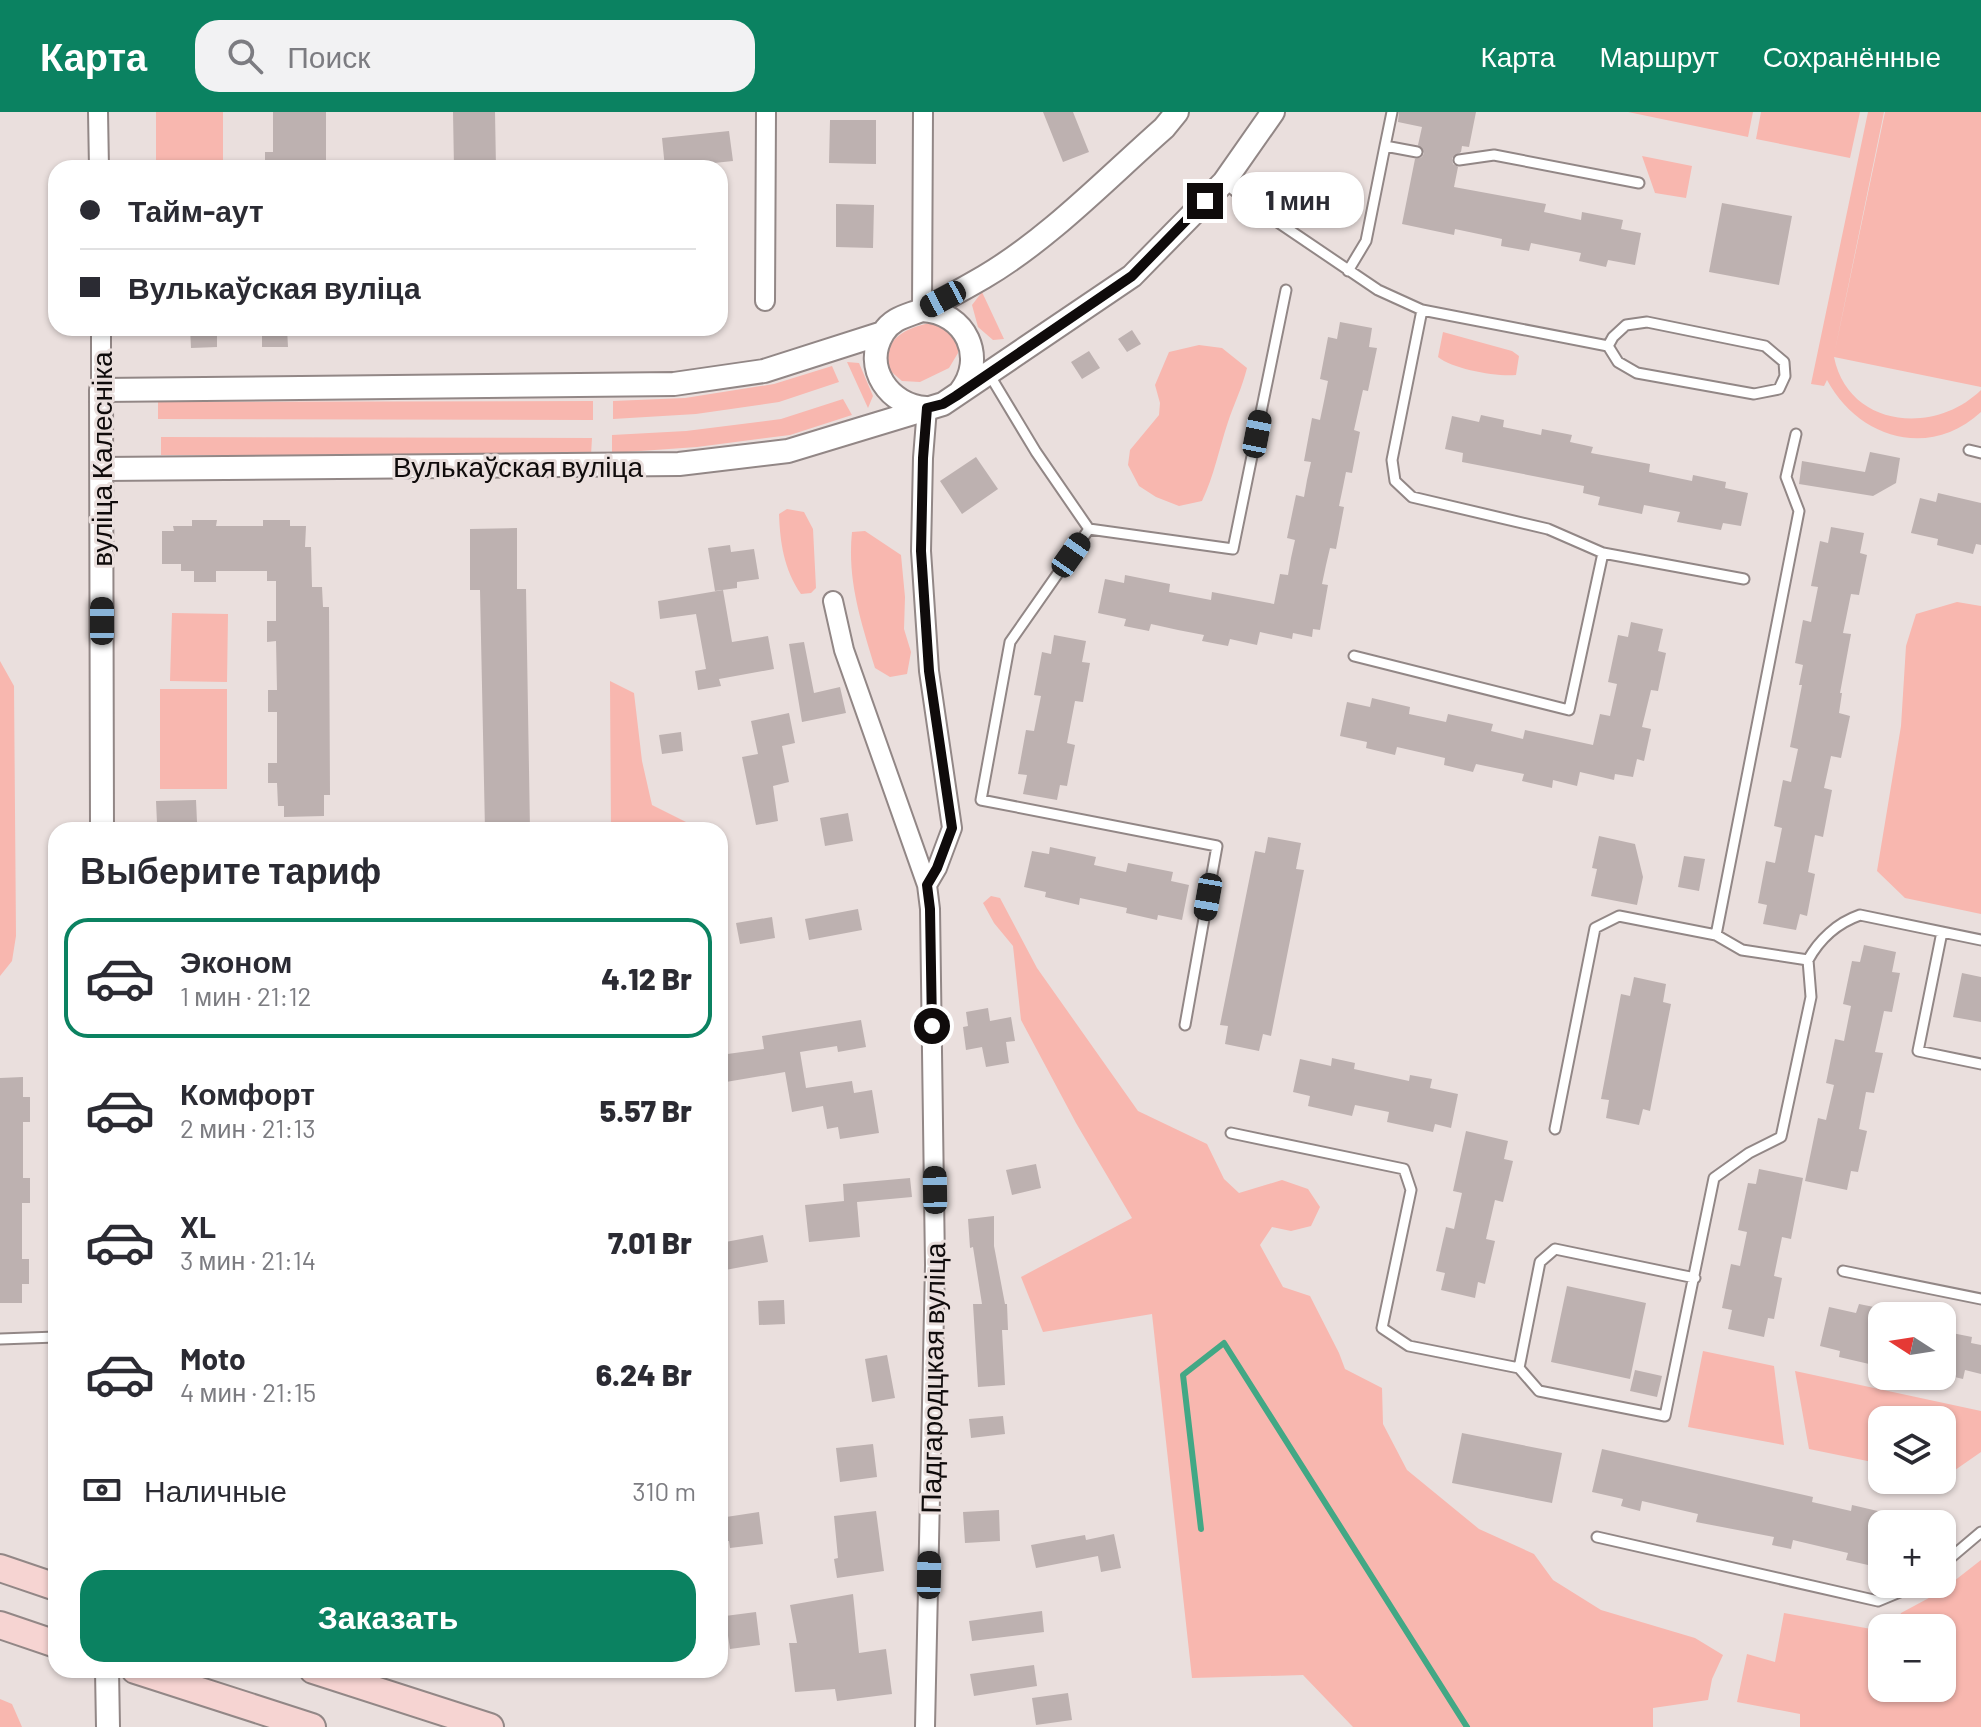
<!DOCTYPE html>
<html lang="ru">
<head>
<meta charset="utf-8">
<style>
	:root { --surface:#fff; --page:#f2f2f3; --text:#2b2b33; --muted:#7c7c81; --line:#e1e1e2; --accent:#0b8261 }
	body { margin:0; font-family:Barlow,sans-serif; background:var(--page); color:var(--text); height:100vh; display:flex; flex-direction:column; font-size:30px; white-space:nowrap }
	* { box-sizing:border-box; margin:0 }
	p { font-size:26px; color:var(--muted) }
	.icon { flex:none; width:44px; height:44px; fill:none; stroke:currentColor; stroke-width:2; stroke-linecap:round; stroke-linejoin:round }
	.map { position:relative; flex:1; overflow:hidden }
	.sheet { position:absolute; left:48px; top:710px; width:680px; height:856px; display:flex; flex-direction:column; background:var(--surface); border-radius:24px; box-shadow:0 2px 6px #0004 }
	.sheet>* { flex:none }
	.top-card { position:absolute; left:48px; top:48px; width:680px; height:176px; border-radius:24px; box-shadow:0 2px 6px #0004; display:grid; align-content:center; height:176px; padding:0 32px; background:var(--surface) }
	.needle { width:52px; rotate:282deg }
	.fabs { position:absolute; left:1868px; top:1190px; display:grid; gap:16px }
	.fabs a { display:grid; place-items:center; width:88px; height:88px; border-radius:16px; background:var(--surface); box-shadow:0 2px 6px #0004; font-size:40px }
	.end { position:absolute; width:36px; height:36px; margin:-18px; border:10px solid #0f0b0b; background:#fff; box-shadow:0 0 0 4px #fff }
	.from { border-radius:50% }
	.bubble { position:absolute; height:56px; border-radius:24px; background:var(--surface); box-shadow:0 2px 6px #0004; font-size:26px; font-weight:800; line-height:56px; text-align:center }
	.car { position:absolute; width:24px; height:48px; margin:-24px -12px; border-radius:10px; box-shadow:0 0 6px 2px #0007; background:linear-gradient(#222 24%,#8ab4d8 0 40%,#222 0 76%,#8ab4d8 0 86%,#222 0) }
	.top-card b { display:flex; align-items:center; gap:28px; height:76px; font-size:30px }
	.top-card b+b { border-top:2px solid var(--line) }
	.top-card i { width:20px; height:20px; background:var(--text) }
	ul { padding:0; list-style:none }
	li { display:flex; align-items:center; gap:24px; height:120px; margin:0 16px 12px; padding:0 16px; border:4px solid transparent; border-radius:24px }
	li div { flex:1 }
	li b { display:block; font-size:30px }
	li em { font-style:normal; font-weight:800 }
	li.on { border-color:var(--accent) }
	li>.icon { width:72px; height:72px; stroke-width:1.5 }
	h2 { padding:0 32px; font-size:36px; line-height:96px }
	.pay { display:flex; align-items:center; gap:20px; height:88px; padding:0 32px; font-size:30px }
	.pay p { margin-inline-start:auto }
	.action { display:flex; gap:16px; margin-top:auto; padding:16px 32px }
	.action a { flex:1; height:92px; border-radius:24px; background:var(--accent); color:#fff; font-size:32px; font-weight:800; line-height:92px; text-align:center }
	header { display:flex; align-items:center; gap:48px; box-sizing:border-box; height:112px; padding:0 40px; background:var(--accent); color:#fff }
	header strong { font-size:38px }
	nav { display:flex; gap:44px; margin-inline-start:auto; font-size:28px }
	.search { width:560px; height:72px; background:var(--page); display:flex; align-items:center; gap:20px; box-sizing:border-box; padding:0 28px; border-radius:24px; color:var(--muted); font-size:30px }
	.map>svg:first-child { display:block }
	.green { fill:#f8b7af }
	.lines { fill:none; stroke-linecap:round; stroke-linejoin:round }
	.stream { stroke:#42a885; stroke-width:6 }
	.building { fill:#bdb1b0 }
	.service-casing { stroke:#928786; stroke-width:13 }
	.minor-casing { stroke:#928786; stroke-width:22 }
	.tertiary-casing { stroke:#928786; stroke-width:26 }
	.secondary-casing { stroke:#928786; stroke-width:30 }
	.service { stroke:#fff; stroke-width:9 }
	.minor { stroke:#fff; stroke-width:18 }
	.tertiary { stroke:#fff; stroke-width:22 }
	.secondary { stroke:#f6d4d2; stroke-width:26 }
	.route { stroke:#0f0b0b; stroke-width:10 }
	.labels { text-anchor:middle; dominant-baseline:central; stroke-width:6; stroke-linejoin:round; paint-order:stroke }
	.street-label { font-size:28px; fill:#0f0b0b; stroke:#eadfdd }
</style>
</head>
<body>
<header>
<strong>Карта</strong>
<div class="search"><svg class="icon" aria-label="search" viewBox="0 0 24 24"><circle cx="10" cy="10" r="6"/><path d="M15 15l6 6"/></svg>Поиск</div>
<nav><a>Карта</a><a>Маршрут</a><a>Сохранённые</a></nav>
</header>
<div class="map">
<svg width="1981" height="1615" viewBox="0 0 1981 1615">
	<rect width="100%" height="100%" fill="#eadfdd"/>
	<path class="green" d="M156,0H223V56H156Z
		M1628,0H1753L1748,25Z
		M1761,0H1860L1850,46L1756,27Z
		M1868,0H1884L1834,243L1885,0H1981V275L1834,245C1848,315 1934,324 1981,278V300C1929,348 1858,326 1827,268L1824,274L1811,272Z
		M1642,44L1692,54L1686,86L1655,81Z
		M982,180L1004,227L993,228L978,215L972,193Z
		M937,209L959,227L958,241L949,256L920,270L902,269L888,257C883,223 908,216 937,209Z
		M1443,220L1512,239L1519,244L1516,263C1496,265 1453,257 1438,245Z
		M1199,233L1222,236L1247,256C1242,276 1234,292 1228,310C1219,337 1214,364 1202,389L1179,394L1156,385L1139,374L1128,353L1130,338L1159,303L1160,291L1155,273L1169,240Z
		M847,250L859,251L873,284L868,296Z
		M832,254L839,270L779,290L696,302L613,307V289L685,286L774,272Z
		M843,287L852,303L790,323L697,335L612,341V323L686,319L781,307Z
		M593,289V308L158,307V290Z
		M161,325L592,326L591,343H161Z
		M787,397L804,400L813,417L816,476L811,481L801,482C784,458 780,430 779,402Z
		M865,419L901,443L905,485L904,517L911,540L907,562L890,565L875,556C861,510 847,468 852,420Z
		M1957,490L1981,494V802L1905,786L1877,759L1901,614L1906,534L1916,502Z
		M172,501L228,502L227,570L170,569Z
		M0,549L14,574L16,824L12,849L0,864Z
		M610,569L634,581L642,649L652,693L702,718H611Z
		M160,577H227V677H160Z
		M991,784L1000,786L1037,856L1138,999L1207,1032L1224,1067L1239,1081L1282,1068L1308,1077L1320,1095L1311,1114L1291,1119L1272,1115L1260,1133L1283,1175L1310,1184L1339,1241L1345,1257L1382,1276L1383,1312L1407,1358L1479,1417L1534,1442L1553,1468L1601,1498L1695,1526L1723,1543L1712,1567L1708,1588L1653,1596V1615H1353L1303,1563L1192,1566L1152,1202L1043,1220L1021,1165L1132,1106L1076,1011L1021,908L1013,834L994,811L983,791Z
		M1703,1239L1774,1254L1784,1333L1688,1315Z
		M1795,1259L1981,1299V1340L1945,1365H1942V1308H1882V1352L1809,1337Z
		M1981,1448V1615H1800V1602L1737,1590L1747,1542L1775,1550L1784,1501L1882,1519V1576H1942V1516H1894L1901,1501L1940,1480Z
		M0,1587L12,1592L22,1615H0Z"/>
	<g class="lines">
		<path class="stream" d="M1201,1417L1183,1263L1224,1231L1467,1615"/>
	</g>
	<path class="building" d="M273,0H326V56H265V40H273Z
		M453,0H495L496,56H454Z
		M1043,0H1073L1089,40L1063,50Z
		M1399,0H1476L1469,35L1462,34L1461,40L1452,46L1453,52L1458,55L1454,75L1546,92L1544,100L1581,108L1582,100L1623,108L1621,117L1641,121L1635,153L1608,148L1606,155L1579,149L1581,141L1531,131L1529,139L1501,134L1502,127L1455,117L1454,123L1402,112L1415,47L1422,45L1424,41L1418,33L1422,15L1398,10Z
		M830,8H876V52L829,51Z
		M729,19L733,49L714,51L715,56H665L662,26Z
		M1722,91L1792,104L1779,173L1709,160Z
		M836,92L874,93L873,136L836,135Z
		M1340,210L1372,216L1369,235L1377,236L1368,279L1363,278L1354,318L1360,320L1352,361L1346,360L1343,375L1339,394L1344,395L1336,437L1330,436L1326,453L1322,472L1328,473L1320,518L1313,517L1312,525L1293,521L1292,527L1260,520L1257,533L1230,527L1228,534L1202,529L1204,523L1178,518L1151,512L1149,519L1124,514L1126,507L1098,501L1105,467L1124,471L1125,463L1170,472L1169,480L1211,488L1212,480L1274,492L1280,462L1288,463L1291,446L1295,428L1287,426L1296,383L1304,385L1307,368L1311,350L1304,349L1312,306L1320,308L1324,289L1328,269L1320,267L1328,225L1337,227Z
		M190,216H217V235L191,236Z
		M262,216H287L288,235H262Z
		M1132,218L1141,232L1127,240L1118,227Z
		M1089,239L1100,256L1082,267L1071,250Z
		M1481,303L1504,308L1503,315L1541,323L1542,317L1572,323L1570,330L1593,335L1591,341L1650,352L1649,360L1692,369L1693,363L1726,370L1725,376L1748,381L1741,414L1723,411L1721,418L1677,410L1680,400L1644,393L1642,402L1598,393L1600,385L1583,381L1584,374L1462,350L1463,341L1445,337L1452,304L1479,310Z
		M1870,340L1900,346L1896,371L1873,384L1799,372L1802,349L1865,360Z
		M976,345L998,377L962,402L940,369Z
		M1938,381L1981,391V433L1976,432L1973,442L1937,433L1938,427L1911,421L1920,386L1936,390Z
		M192,408H217L216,414H263V408H290V414H306L305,435H311L312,475H322L323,495H329L330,683H324V704L284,705V694H278L277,671H268V651H277V600H268V578H277L276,529L267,530V509H276V469H267V459H216V470H194V459H181V452H162V419H174L173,414H192Z
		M1831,415L1864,421L1860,441L1867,443L1859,483L1851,482L1843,521L1851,522L1840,581H1842L1839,601L1850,604L1841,646L1831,644L1824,676L1832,678L1823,725L1815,723L1808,760L1815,762L1807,804L1800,802L1796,818L1763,812L1767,793L1758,791L1766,749L1775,751L1782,716L1774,714L1783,668L1791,670L1798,637L1790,635L1802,573H1799L1803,553L1795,551L1803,508L1811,510L1818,475L1811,474L1820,429L1828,431Z
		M517,416V477H526L530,718H485L480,478H470V417Z
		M730,433L731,440L754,437L759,467L737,470V476L715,479L708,436Z
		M723,478L732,530L768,524L774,557L719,567L721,574L698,578L695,559L706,557L696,502L660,507L658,489Z
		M1631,510L1663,517L1658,539L1666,541L1658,579L1651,578L1642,615L1651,617L1644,649L1637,647L1633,665L1615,662L1614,668L1580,660L1577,674L1553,668L1552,676L1522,669L1524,662L1476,652L1473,660L1444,653L1445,646L1397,635L1395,643L1366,636L1367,630L1340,624L1347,590L1370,595L1372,586L1410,595L1409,602L1446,610L1448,602L1493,612L1491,619L1523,627L1525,618L1593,633L1600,602L1610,604L1617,572L1608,570L1618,523L1628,525Z
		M1054,523L1086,529L1082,550L1090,551L1083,590L1075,589L1067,631L1075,633L1067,674L1060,673L1057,688L1023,682L1027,663L1018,662L1026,618L1034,619L1041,584L1034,583L1042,540L1051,542Z
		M804,530L814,581L840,575L846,601L802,610L789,532Z
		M789,601L795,631L782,634L789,670L773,674L778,709L756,713L742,645L758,642L751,609Z
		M681,620L683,639L662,642L659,623Z
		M196,688L197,710L157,711L156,689Z
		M848,701L853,729L825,734L820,706Z
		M1599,724L1635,732L1643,765L1637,793L1591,784L1597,757L1592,756Z
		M1268,725L1301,731L1296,757L1304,758L1271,924L1263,922L1259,939L1225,932L1228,914L1220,913L1255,739L1265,741Z
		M1050,735L1096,745L1094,753L1126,760L1128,751L1173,760L1171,769L1189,773L1182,808L1158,803L1157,808L1126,801L1127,796L1080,786L1079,793L1045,785L1046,780L1024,775L1032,739L1049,742Z
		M1684,744L1705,747L1699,779L1678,775Z
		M858,797L862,818L809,828L805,807Z
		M772,805L775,826L740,832L736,811Z
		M1864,833L1896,840L1892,860L1900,861L1892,900L1884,899L1875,940L1883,941L1874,981L1866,980L1859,1017L1867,1019L1858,1060L1851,1059L1847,1078L1805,1069L1818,1006L1826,1008L1834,973L1826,971L1835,927L1844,929L1851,894L1843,892L1852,849L1860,850Z
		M1962,861L1981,865V910L1953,905Z
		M1634,865L1666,872L1663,890L1671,892L1650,999L1643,997L1639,1013L1606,1006L1609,988L1601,987L1621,882L1630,884Z
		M988,896L990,909L1011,905L1015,929L1006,930L1009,951L986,955L982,935L966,938L963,915L968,914L966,900Z
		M861,908L866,935L838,940L837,934L800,940L806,976L852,969L854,981L872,978L879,1021L840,1027L838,1015L827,1017L823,994L792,1000L785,960L720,971V943L764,937L762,924Z
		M1332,946L1355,951L1354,957L1409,969L1410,963L1432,967L1430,976L1458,982L1451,1016L1435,1012L1433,1020L1387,1010L1389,1000L1355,993L1352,1004L1308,994L1310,984L1293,980L1300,947L1331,954Z
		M23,965V985H30V1010H23V1066H30V1091H22V1147H29V1172H22V1191H0V966Z
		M1466,1019L1508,1029L1504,1047L1513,1049L1503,1090L1495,1088L1486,1127L1495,1129L1485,1172L1478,1170L1475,1186L1441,1178L1445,1161L1436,1159L1446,1115L1454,1117L1462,1081L1453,1079Z
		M1036,1052L1041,1076L1012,1083L1006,1058Z
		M1759,1057L1803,1066L1791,1127L1782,1125L1774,1164L1782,1166L1774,1207L1768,1206L1764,1225L1728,1217L1732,1198L1722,1196L1731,1152L1740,1154L1747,1120L1738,1118L1748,1071L1756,1072Z
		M910,1066L912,1085L857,1090L860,1125L809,1130L805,1093L844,1089L843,1072Z
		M994,1104V1134L1005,1192H1007L1008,1218H1002L1005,1273L978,1275L973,1192H982L973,1135L970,1136L968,1107Z
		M763,1123L768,1150L720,1159V1131Z
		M1567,1174L1646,1191L1630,1267L1551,1250Z
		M784,1188L785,1212L759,1213L758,1189Z
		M1859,1192L1879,1196L1877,1205L1882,1206V1255L1839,1245L1840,1239L1820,1234L1829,1195L1856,1201Z
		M1942,1219L1972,1225L1971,1231L1981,1233V1262L1965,1258L1963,1267L1942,1262Z
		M887,1243L895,1286L872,1290L865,1247Z
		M1635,1258L1662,1264L1657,1285L1630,1279Z
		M1003,1304L1005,1322L971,1326L969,1307Z
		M1462,1321L1562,1341L1552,1391L1452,1371Z
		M873,1332L877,1365L840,1370L836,1336Z
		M1602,1337L1813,1385L1812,1390L1851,1399L1852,1393L1882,1400V1448L1870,1445L1868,1453L1846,1448L1848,1441L1793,1428L1791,1437L1772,1433L1774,1425L1696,1410L1698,1402L1642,1389L1640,1399L1621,1394L1623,1387L1592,1380Z
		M999,1398L1000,1429L965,1431L963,1400Z
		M876,1399L884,1459L837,1466L834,1447L838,1446L834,1404Z
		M759,1400L763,1432L730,1436L729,1429H723L721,1413L727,1412L726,1405Z
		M1114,1422L1121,1456L1101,1460L1098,1444L1036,1456L1031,1433L1085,1423L1086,1428Z
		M853,1482L859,1541L886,1537L892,1582L837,1589L835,1577L795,1580L789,1531H797L790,1493Z
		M1042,1499L1044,1520L972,1529L969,1509Z
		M756,1500L760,1533L730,1537L725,1504Z
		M1034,1553L1037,1574L974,1584L970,1562Z
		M1068,1581L1072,1608L1036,1613L1032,1586Z"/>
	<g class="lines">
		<defs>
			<path id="service" d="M1385,34L1392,0
				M1459,48L1494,43L1639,71
				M1224,70L1248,90L1378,178L1422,198L1392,348L1395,369L1412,385L1548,417L1603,441L1569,598L1354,544
				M1348,159L1366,129L1385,34L1417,40
				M1422,198L1608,234L1618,250L1637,261L1754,282L1779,277L1785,264L1784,250L1765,234L1647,210L1626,213L1613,225L1608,234
				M989,262L1036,340L1089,417L1010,530L981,688L1217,734L1185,913
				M1796,322L1786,365L1799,399L1716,823L1742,838L1808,848C1819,828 1837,811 1860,803L1981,828
				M1969,338L1981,341
				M1089,417L1233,437L1286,178
				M1603,441L1744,467
				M1942,820L1918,939L1981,952
				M1555,1017L1595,816L1619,804L1716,823
				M1231,1021L1404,1057L1411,1078L1382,1216L1409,1234L1519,1256
				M1843,1159L1981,1187
				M1695,1166L1555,1137L1540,1150L1519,1256L1539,1279L1665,1304L1714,1066L1749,1041L1781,1025L1811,885L1808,848
				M0,1227L56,1225
				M1597,1425L1878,1489L1919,1472
				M1942,1453L1981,1420"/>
			<path id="minor" d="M98,0L99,56
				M765,189L766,0
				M922,198L923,0
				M101,216V278
				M833,489L844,538L927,773
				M925,1615L935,1153L930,797L927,773L937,756L952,716L929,559L921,439L923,346L927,296"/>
			<path id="tertiary" d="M922,198C966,200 987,246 960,280
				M926,296C890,294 862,256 883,221C893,205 908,204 924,197C944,188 965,176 984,165C1050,126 1106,67 1164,16L1177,0
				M102,357L679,352L788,339L943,292L1132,164L1224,70L1273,0
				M102,718L101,278L674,272L764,259L883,221
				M107,1558L108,1615"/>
			<path id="secondary" d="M0,1456L56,1475
				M0,1513L56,1532
				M135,1558L312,1615
				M313,1558L490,1615"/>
		</defs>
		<use href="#service" class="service-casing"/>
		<use href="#minor" class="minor-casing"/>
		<use href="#tertiary" class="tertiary-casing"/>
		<use href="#secondary" class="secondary-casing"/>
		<use href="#service" class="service"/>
		<use href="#minor" class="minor"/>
		<use href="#tertiary" class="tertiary"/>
		<use href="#secondary" class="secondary"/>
	</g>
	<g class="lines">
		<path class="route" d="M932,914L930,797L927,773L937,756L952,716L929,559L921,439L923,346L927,296L943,292L956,284L1132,164L1205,89"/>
	</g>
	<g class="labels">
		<g class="street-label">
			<text transform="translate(101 347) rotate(-90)">вуліца Калесніка</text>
			<text x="518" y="354">Вулькаўская вуліца</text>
			<text transform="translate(932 1266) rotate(-89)">Падгародцкая вуліца</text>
		</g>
	</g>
</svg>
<div class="fabs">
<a><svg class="needle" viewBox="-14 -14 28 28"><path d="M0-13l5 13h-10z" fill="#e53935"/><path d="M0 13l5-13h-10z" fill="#7c7c81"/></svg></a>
<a><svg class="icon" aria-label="layers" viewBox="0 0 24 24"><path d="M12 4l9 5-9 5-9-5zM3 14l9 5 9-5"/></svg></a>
<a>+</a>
<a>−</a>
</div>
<i class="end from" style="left:932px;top:914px"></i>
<i class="end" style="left:1205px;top:89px"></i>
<div class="bubble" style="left:1232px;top:60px;width:132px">1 мин</div>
<i class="car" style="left:943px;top:187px;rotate:242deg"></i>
<i class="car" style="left:1257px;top:322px;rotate:11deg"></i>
<i class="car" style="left:1071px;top:443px;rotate:35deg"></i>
<i class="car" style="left:102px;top:509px;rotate:0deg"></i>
<i class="car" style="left:1208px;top:785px;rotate:190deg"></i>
<i class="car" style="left:935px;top:1078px;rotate:359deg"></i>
<i class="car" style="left:929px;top:1463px;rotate:1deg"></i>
<div class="top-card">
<b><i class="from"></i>Тайм-аут</b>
<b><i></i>Вулькаўская вуліца</b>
</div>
<section class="sheet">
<h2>Выберите тариф</h2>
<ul>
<li class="on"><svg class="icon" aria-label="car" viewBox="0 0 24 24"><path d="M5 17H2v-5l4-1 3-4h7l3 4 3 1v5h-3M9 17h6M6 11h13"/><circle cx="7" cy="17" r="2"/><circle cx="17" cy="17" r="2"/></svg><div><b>Эконом</b><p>1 мин · 21:12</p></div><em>4.12 Br</em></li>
<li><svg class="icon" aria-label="car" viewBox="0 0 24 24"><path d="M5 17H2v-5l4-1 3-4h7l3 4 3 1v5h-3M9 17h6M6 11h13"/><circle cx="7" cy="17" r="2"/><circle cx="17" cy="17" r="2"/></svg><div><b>Комфорт</b><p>2 мин · 21:13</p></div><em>5.57 Br</em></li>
<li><svg class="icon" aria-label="car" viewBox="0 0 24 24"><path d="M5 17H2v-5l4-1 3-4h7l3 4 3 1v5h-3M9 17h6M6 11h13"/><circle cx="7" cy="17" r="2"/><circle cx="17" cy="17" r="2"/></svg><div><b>XL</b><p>3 мин · 21:14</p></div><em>7.01 Br</em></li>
<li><svg class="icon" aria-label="car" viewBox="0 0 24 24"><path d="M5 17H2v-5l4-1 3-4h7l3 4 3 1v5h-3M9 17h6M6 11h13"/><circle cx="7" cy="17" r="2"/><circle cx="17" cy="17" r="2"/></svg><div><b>Moto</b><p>4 мин · 21:15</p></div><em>6.24 Br</em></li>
</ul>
<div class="pay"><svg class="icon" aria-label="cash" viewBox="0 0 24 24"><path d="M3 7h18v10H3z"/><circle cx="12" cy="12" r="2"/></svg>Наличные<p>310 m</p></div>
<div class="action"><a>Заказать</a></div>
</section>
</div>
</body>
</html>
